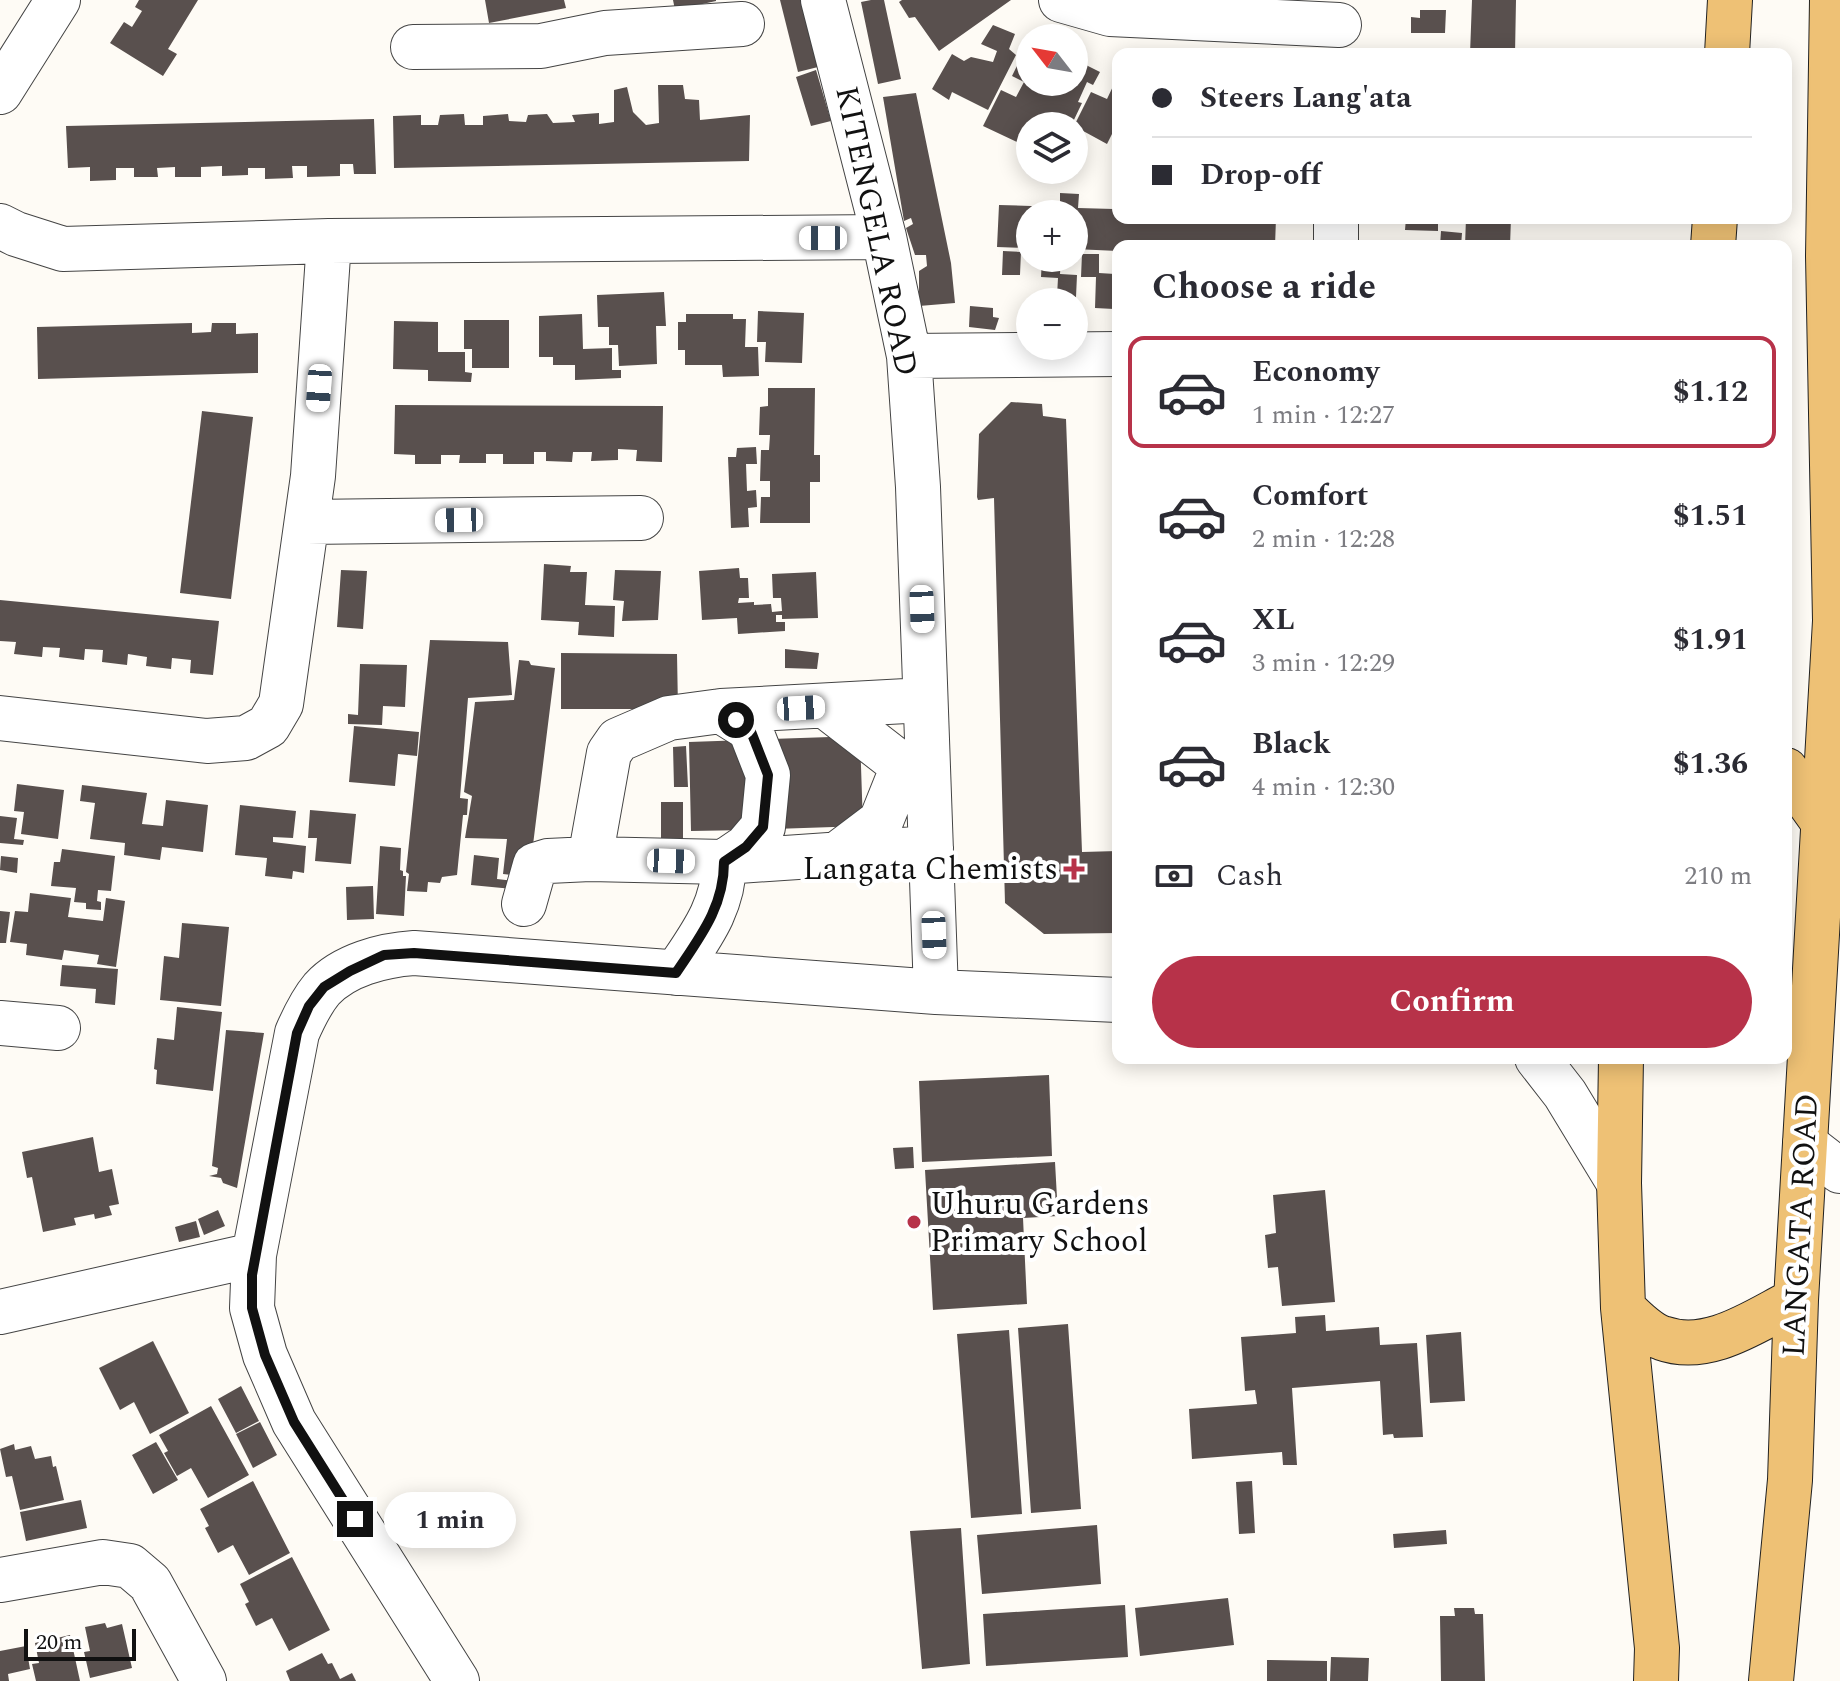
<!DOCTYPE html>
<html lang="en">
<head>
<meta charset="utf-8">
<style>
	:root { --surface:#fff; --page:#f7f7f7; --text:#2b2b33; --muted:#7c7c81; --line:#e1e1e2; --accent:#b73249 }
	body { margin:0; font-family:Spectral,serif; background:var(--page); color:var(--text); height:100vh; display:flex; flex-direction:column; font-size:30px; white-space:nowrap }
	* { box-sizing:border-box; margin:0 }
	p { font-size:26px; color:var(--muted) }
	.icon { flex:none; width:44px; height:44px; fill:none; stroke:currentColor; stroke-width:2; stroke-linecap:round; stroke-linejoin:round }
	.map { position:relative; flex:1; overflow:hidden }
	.side { position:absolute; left:1112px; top:240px; width:680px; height:824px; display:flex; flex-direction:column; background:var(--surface); border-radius:16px; box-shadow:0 4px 20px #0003 }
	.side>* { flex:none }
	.banner { position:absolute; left:1112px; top:48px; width:680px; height:176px; border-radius:16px; box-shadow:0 4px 20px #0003; display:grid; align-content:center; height:176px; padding:0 40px; background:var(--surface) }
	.needle { width:52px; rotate:301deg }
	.fabs { position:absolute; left:1016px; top:24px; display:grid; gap:16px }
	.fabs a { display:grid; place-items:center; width:72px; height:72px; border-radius:50%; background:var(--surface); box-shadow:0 4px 20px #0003; font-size:40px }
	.scale { position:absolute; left:24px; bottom:20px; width:112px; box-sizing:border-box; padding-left:8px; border:4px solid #111; border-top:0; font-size:22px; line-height:28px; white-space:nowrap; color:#111; -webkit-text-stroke:6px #fff; paint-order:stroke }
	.end { position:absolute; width:36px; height:36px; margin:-18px; border:10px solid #111; background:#fff; box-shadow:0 0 0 4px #fff }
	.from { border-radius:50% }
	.bubble { position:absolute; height:56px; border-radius:28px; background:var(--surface); box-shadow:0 4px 20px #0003; font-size:26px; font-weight:700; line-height:56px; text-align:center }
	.car { position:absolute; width:24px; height:48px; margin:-24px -12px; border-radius:10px; box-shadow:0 0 6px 2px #0007; background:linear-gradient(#fff 24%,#345 0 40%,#fff 0 76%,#345 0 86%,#fff 0) }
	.banner b { display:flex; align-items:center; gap:28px; height:76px; font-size:30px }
	.banner b+b { border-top:2px solid var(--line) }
	.banner i { width:20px; height:20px; background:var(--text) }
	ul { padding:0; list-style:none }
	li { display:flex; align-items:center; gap:24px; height:112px; margin:0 16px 12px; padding:0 24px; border:4px solid transparent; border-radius:16px }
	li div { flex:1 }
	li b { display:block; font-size:30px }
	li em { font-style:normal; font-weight:700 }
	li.current { border-color:var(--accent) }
	li>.icon { width:72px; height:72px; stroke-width:1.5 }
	h2 { padding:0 40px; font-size:36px; line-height:96px }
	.pay { display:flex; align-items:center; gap:20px; height:88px; padding:0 40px; font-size:30px }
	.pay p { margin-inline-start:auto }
	.action { display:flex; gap:16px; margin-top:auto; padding:16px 40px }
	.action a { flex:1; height:92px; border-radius:48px; background:var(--accent); color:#fff; font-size:32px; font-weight:700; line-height:92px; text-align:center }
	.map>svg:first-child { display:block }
	.building { fill:#59504e }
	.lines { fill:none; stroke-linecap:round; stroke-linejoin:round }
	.minor-casing { stroke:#444; stroke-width:46 }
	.major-casing { stroke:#222; stroke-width:46 }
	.minor { stroke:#fff; stroke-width:44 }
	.major { stroke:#eec175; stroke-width:44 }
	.route { stroke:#111; stroke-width:10 }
	.poi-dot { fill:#b73249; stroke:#fff; stroke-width:3 }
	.labels { text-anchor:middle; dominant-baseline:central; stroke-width:8; stroke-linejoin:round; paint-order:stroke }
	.street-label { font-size:32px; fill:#111; stroke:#fff }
	.poi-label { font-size:32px; fill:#111; stroke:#fff; text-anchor:end }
</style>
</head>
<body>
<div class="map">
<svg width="1840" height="1681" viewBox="0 0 1840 1681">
	<rect width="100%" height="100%" fill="#fefbf5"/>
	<path class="building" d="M139,0H198L168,49L177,54L163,76L110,43L124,22L132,27L142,11L135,7Z
		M485,0H564L566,8L489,23Z
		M673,0H716V1L675,10Z
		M780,0H801L818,67L798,72Z
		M871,0H884L901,79L878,84L861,2Z
		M902,0H1011L939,51L915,17L909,18L899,2Z
		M1472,0H1516L1515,54H1470Z
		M1420,10H1446L1445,33H1411V17L1420,18Z
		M993,25L1015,34L1009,49L1016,55L988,110L952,92L949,100L932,89L952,54L964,61L971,57L993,62L997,51L981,44Z
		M1030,39V82H1043L1051,88L1054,82H1074V59L1100,72L1093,85L1087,82L1078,102L1082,103L1071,126H1030L1021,144L983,126L1001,90L1016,97L1024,82L1012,76Z
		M816,70L831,121L811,126L796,77Z
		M1116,80L1118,81V122L1107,144L1074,126L1091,92L1107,99Z
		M658,85H683L685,99L699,100L700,120L750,115L749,161L394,168L393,116L421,115V125H438L440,115L464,114L465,125H483V116L508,114L509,121L526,122L528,115L547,114L553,123L575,122L572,115L599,113V124L614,122V90L627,87L633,112L646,125L659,123Z
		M916,93L951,263L955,303L919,306V271L927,266L926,255H915L906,228L913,224L911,218L904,221L883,97Z
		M374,119L376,174H354L353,164H340V176L307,177V166H292L293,178L265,179V168H248V175L222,176V166L201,167V177H175V167L157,168L158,177H134V168H116V180L90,181V167L68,168L66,126Z
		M1060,193L1079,194L1078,208L1114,209V203H1118V218H1276L1275,246H1118V251L1074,249V214H1030V248L997,247L999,205L1060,207Z
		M1406,218H1438V231L1405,230Z
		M1466,218H1511L1510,246H1465Z
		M1441,231L1462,233L1461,246H1440Z
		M1003,251L1021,252L1020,275H1002Z
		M1082,254H1099V273L1115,274L1114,309L1095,308L1096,277H1081Z
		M1042,258H1061L1060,274L1077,275L1076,297L1057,296L1058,278L1041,277Z
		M664,292L666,326H656L657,364L619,366L618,345H609V327H598L597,295Z
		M970,306L993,308V317L999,318L995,330L969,327Z
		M758,311L804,313L802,363L765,362L766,342H757Z
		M582,314L583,349L612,348V370H621V378L575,380V365H553V357H539V316Z
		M686,314H733V319H746L745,347H758L759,376L723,377L722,365H685V350H678V322H686Z
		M464,320H509V368H472V349H464Z
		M394,321L438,322V352H465V372L472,373L471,382L428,381V370L393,369Z
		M192,323V333L211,332L212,323H236V334L258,333V373L38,379L37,327Z
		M768,388H815L814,455H820V482H810V523H760L761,497H770V481H760L761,450H769L770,435H759L760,407L768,406Z
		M1011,402L1042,404L1043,416L1066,419L1082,852L1118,851V933L1044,934L1005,903L994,498L978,500L977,497L979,434Z
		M395,405L663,406L662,462L636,461L637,450L618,449V460L591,461L592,452H573L572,462L546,461V452H534V464H503V454H486V463H459L460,455H441V464H415V455L394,454Z
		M202,411L253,417L231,599L180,593Z
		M756,447L757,464H746L747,491L756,490L757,507L748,508L749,527L731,528L728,457H736L737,448Z
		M544,564L571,566L570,572H587L585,605L615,606L614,637L578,635L579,622L541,620Z
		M739,568L740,578H748L749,598H739L738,603L754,602V605L771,604L772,612L782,611L781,598H773L772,574L816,572L818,618L782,619V615H776V622H785V631L738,634L737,618L702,620L699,571Z
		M341,570L367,571L363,629L337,627Z
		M615,570L661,571L658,620L622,621L624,601L613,600Z
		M0,600L219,621L213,675L190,673L191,660L172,658L171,669L146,666L147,657L128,654L127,665L102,662L103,650L85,649L84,660L59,657L60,648L43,647L42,657L14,654L16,642L0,641Z
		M430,640L508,642L512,695L468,698L460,798L468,799L467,815H463L457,875L442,877L440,883L428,882L427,892L407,891L409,874L406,872Z
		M785,649L819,653L817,669L785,668Z
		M561,653L677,654L678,709H561Z
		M519,660L529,661L531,665L555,668L529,877L503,874L507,839L465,838L472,796L464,792L475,702L514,700Z
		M360,664L407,665L405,707L383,706L382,725L348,724V714L358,715Z
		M354,726L419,732L417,756L398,754L395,786L349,782Z
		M860,736L863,826L774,829L771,739Z
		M746,740L748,830L691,831L689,742Z
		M686,746L688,787H674L673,747Z
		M17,784L64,790L58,839L21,834L24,812L14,811Z
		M82,785L147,793L142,824L163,826L166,800L208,805L203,852L162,847L160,860L124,855L125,843L90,839L95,803L80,801Z
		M661,802H683V851H661Z
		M240,805L296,811L293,838L273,837V842L306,846L304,873L293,871L292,879L265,876L267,858L235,855Z
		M310,810L356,814L351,864L315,861L317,838H308Z
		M0,816L17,818L14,839L24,840L23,845L0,843Z
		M380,846L401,848L400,870L403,871V876H406L404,916L376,914Z
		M62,849L115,856L111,891L98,890L97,901L101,902V910L86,909V903L74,902L76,888L51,886L54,862H60Z
		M474,855L499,858L497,879L525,882L523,890L471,885Z
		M1,856L18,858L17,873L0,870Z
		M373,886L374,919L347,920L346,887Z
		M30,893L71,898L68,917L103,921L106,898L125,901L116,967L97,964L99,955L64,950L62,960L26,955L27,944L10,942L15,911L28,912Z
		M0,911L10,912L6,943H0Z
		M182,923L229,927L221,1006L160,1000L164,956L179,958Z
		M62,965L118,969L115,1005L95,1003L96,989L60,986Z
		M177,1007L222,1012L213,1091L156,1084L157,1070L154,1069L157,1038L174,1040Z
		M226,1030L264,1033L237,1188L223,1183L221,1178L209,1176L217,1174L218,1168L212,1166Z
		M1049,1075L1052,1156L922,1162L919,1081Z
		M93,1137L99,1172L112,1169L119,1204L109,1206L112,1215L95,1219L94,1214L74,1218L76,1225L43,1232L32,1177L27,1178L22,1152Z
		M913,1147L914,1168L895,1169L893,1148Z
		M1055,1162L1058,1216L1023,1218L1027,1304L933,1310L925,1170Z
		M1325,1190L1335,1302L1282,1306L1278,1267L1268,1268L1265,1235L1276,1233L1273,1195Z
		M218,1210L225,1226L204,1235L198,1219Z
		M196,1221L200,1237L179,1242L175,1227Z
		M1325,1315L1326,1331L1379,1327L1380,1345L1417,1343L1423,1437L1394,1438L1393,1434L1383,1435L1380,1381L1292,1388L1297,1465H1283L1282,1452L1192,1459L1189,1409L1257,1404L1255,1390L1245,1391L1241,1337L1296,1333L1295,1317Z
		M1068,1324L1081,1509L1031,1513L1018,1328Z
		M1009,1330L1022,1514L971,1518L957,1334Z
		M1461,1332L1465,1401L1430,1403L1426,1335Z
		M153,1341L189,1413L150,1434L134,1402L120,1410L99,1368Z
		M241,1386L259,1421L236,1433L218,1399Z
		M211,1406L249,1475L208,1498L191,1468L177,1476L164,1453L168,1451L159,1435Z
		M260,1422L277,1455L253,1468L236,1434Z
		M156,1442L178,1480L153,1494L132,1455Z
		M14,1444L15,1450L31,1446L35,1459L51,1456L53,1467L56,1466L64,1500L20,1510L12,1476L6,1477L0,1449Z
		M253,1481L290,1553L249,1575L233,1545L218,1553L205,1528L209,1526L200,1509Z
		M1252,1481L1255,1533L1239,1534L1236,1482Z
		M81,1500L87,1528L26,1541L20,1512Z
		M1097,1525L1101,1584L982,1594L977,1535Z
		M961,1528L970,1664L922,1669L910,1531Z
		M1446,1530L1447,1544L1394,1548L1393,1534Z
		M292,1557L330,1630L289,1651L272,1618L256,1626L245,1604L249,1602L240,1584Z
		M1228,1598L1234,1645L1140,1656L1135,1608Z
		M1125,1605L1128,1657L986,1666L983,1614Z
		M1454,1608H1474L1475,1614H1483L1485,1681H1441L1440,1616H1455Z
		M105,1623L107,1628L122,1624L132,1668L90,1678L84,1652L90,1651L85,1627Z
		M70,1635L80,1681H36L32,1664L39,1663L35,1643Z
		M26,1646L30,1669L8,1674L9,1681H0V1651Z
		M322,1653L328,1664L332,1663L340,1679L352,1673L356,1681H290L286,1671Z
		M1331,1657L1369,1658L1368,1681H1330Z
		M1267,1660L1327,1661V1681H1267Z"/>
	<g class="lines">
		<defs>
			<path id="minor" d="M823,0L884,237L909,356L918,487L936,992
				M1061,0L1110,14L1339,25
				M413,47L541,46L605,33L742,24
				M0,92L58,0
				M0,226L16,234L63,249L329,241L884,237
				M1336,246V218
				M909,356L1118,354
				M307,522L641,518
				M827,707L903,766L881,821L836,855
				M0,718L207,741L246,738L268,726L281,704L313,476L329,241
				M590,859L609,753L618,740L669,718L721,711L925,700
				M524,904L535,865L548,861L590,859L724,862L931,848
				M676,973C700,937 724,907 724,862L746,847L763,827L768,775L750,729L721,711
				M0,1023L58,1028
				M1537,1058L1565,1094L1619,1183
				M1805,1144L1840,1171
				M0,1312L254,1255
				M0,1580L103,1562L130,1566L150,1583L204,1681
				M457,1681L294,1422L265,1355L252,1308L254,1255L297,1033C304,1017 311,1002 322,989C344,965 383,955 414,953L936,992L1118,1000"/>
			<path id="major" d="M1727,54L1730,0
				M1713,246L1715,218
				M1786,770L1823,822
				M1621,1058L1619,1183L1623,1308L1657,1648L1656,1681
				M1623,1308C1634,1319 1647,1333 1662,1338C1709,1355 1756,1320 1796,1300
				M1771,1681L1790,1480L1796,1300L1835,621L1828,256L1832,0"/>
		</defs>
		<use href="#minor" class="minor-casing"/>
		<use href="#major" class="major-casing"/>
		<use href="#minor" class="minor"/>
		<use href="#major" class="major"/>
	</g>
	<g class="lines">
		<path class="route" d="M355,1519L294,1422L265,1355L252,1308V1275L297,1033L309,1006L324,987L350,971L384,955L414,953L676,973C700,937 724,907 724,862L746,847L763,827L768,775L750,729L736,720"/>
	</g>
	<g class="poi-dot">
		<path d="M1070 857h8v8h8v8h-8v8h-8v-8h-8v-8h8z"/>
		<circle cx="914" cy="1222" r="8"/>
	</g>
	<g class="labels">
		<g class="street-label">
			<text transform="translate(876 231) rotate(78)">KITENGELA ROAD</text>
			<text transform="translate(1801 1225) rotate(-87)">LANGATA ROAD</text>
		</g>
		<g class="poi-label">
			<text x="1058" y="869">Langata Chemists</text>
			<text x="930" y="1204" text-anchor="start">Uhuru Gardens<tspan x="930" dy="37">Primary School</tspan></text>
		</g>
	</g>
</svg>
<div class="fabs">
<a><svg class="needle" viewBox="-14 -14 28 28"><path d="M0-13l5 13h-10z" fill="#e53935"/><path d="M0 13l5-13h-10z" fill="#7c7c81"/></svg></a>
<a><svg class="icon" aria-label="layers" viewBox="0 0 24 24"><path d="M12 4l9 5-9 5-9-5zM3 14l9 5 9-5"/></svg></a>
<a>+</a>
<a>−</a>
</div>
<div class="scale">20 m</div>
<i class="end from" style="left:736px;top:720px"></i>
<i class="end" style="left:355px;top:1519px"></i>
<div class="bubble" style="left:384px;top:1492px;width:132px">1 min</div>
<i class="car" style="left:823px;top:238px;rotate:270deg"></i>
<i class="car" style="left:319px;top:388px;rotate:184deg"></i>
<i class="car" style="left:459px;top:520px;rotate:269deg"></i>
<i class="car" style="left:922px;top:609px;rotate:178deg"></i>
<i class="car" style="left:801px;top:708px;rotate:87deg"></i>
<i class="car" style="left:671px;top:861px;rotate:92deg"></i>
<i class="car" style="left:934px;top:935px;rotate:178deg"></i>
<div class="banner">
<b><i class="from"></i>Steers Lang'ata</b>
<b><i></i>Drop-off</b>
</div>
<section class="side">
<h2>Choose a ride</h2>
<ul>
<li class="current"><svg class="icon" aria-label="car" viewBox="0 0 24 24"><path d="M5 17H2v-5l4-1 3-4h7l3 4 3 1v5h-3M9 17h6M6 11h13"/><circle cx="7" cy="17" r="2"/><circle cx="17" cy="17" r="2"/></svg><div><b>Economy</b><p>1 min · 12:27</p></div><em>$1.12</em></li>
<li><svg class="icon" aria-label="car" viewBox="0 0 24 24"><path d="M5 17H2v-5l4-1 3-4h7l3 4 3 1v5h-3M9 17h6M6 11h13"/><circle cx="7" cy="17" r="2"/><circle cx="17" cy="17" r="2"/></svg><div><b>Comfort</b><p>2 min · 12:28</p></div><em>$1.51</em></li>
<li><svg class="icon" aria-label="car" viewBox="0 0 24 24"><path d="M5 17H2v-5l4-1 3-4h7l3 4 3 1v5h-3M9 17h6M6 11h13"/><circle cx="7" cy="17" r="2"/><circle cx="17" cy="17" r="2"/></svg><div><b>XL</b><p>3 min · 12:29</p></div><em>$1.91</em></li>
<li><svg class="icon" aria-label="car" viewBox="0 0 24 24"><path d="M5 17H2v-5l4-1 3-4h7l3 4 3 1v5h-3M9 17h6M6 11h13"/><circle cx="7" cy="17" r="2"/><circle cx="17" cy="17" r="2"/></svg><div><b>Black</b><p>4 min · 12:30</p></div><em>$1.36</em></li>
</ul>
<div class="pay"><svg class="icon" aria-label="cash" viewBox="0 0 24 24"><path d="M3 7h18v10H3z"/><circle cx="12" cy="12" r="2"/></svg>Cash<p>210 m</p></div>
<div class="action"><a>Confirm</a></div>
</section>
</div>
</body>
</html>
